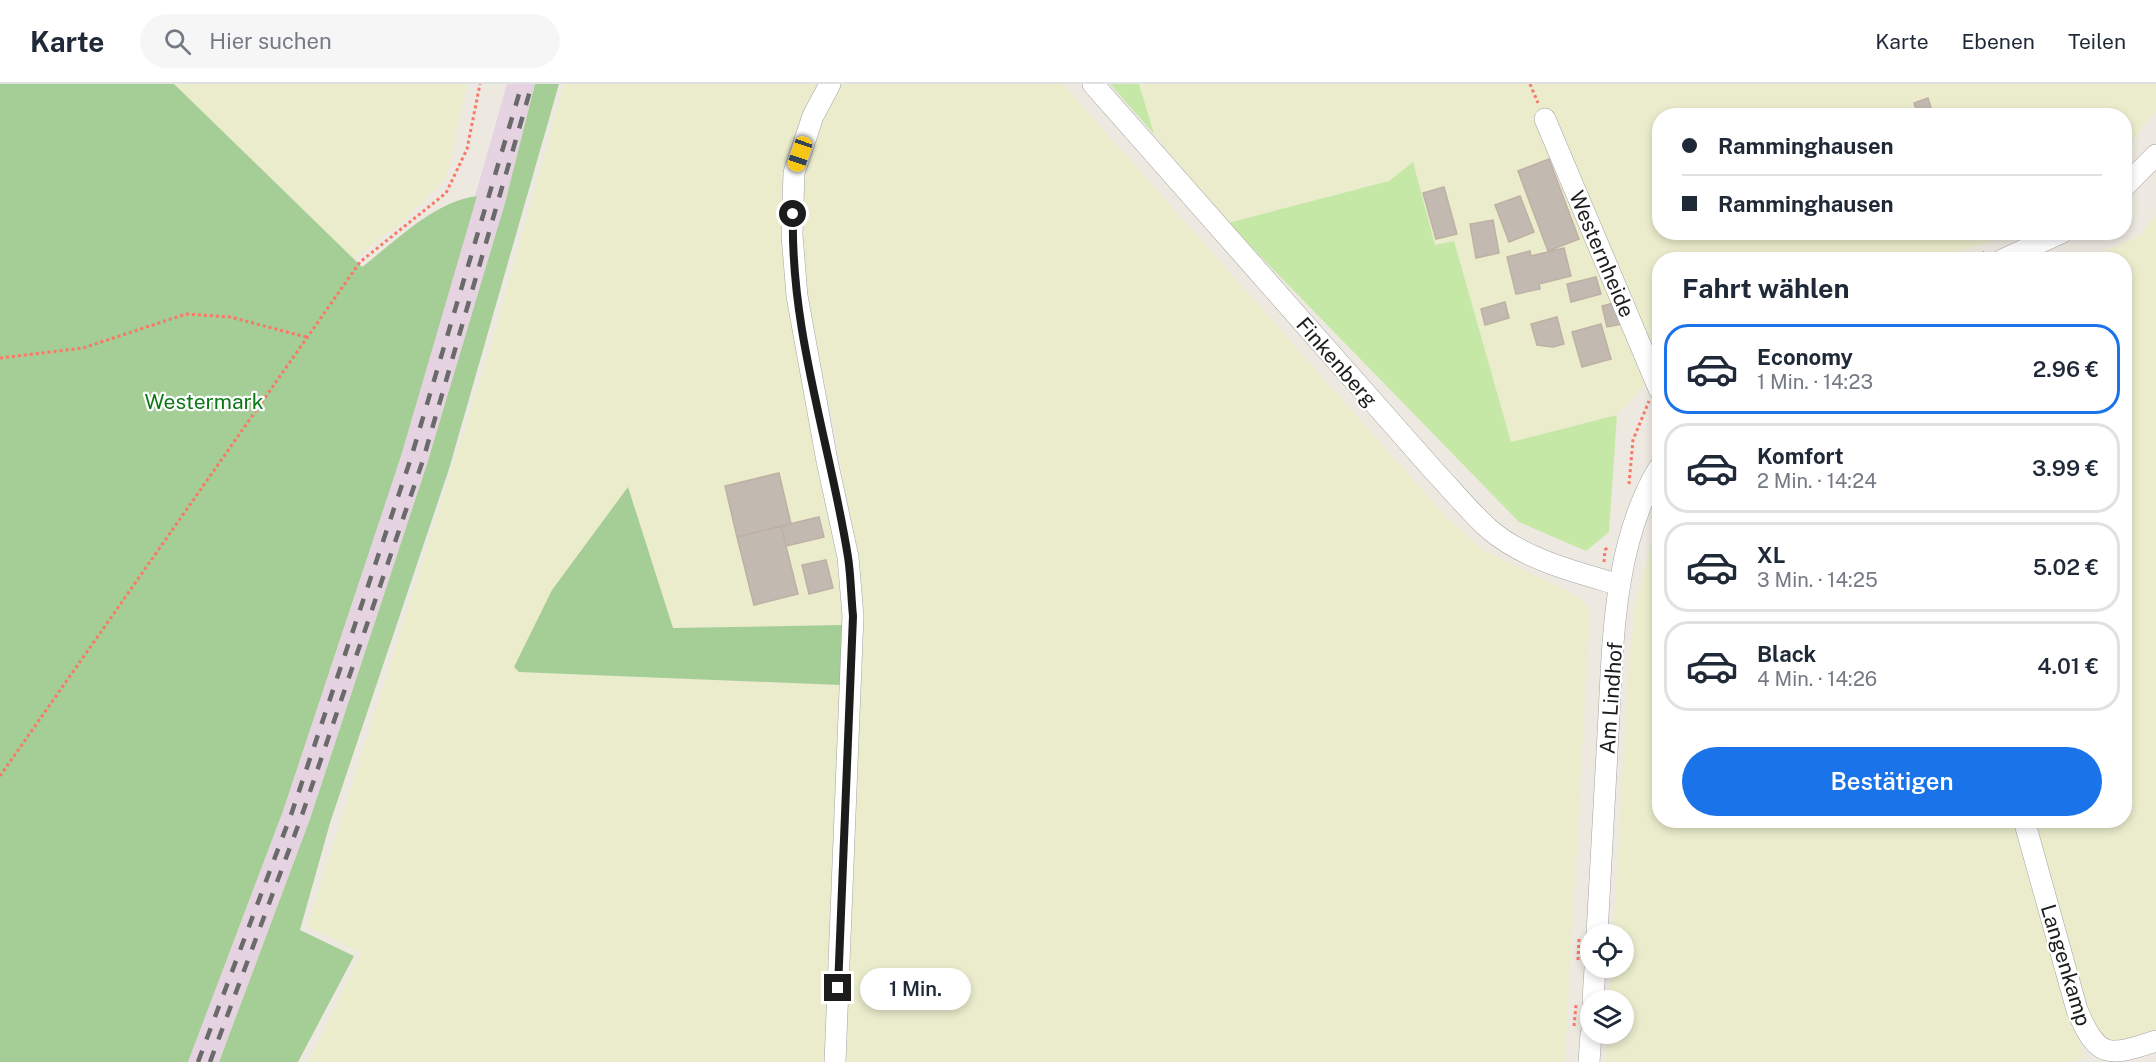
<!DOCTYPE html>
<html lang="de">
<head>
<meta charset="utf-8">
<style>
	:root { --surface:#fff; --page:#f6f6f7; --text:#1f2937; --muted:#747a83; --line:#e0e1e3; --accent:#1a73e8 }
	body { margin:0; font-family:"Public Sans",sans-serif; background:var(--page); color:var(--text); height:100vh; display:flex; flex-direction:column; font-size:22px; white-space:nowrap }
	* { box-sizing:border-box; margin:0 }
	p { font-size:20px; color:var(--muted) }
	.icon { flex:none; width:33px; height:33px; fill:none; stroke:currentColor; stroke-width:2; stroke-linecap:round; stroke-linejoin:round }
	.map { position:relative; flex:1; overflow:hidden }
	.details { position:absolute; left:1652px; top:168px; width:480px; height:576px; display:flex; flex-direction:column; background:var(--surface); border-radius:24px; box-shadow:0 3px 9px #0003 }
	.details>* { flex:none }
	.guide { position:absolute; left:1652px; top:24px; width:480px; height:132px; border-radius:24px; box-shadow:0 3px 9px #0003; display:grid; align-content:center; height:132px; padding:0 30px; background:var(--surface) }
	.buttons { position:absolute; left:1580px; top:840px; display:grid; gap:12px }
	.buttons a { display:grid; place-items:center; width:54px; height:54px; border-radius:50%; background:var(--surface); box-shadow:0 3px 9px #0003; font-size:30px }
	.end { position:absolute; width:27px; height:27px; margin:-14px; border:8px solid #1c1c1c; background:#fff; box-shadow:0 0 0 3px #fff }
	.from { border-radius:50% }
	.bubble { position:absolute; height:42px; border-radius:21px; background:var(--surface); box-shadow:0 3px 9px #0003; font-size:20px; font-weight:600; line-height:42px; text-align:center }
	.car { position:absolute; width:18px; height:36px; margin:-18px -9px; border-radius:8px; box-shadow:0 0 4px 2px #0007; background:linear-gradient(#f5c518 24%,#345 0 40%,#f5c518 0 76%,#345 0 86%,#f5c518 0) }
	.guide b { display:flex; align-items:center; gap:21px; height:57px; font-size:22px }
	.guide b+b { border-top:2px solid var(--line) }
	.guide i { width:15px; height:15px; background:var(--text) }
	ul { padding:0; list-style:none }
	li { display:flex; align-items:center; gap:18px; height:90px; margin:0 12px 9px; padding:0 18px; border:3px solid var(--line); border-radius:24px }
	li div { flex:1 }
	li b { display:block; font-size:22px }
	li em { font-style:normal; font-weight:600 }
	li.current { border-color:var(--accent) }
	li>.icon { width:54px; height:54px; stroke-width:1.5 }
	h2 { padding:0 30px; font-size:27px; line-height:72px }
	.cta { display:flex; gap:12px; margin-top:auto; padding:12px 30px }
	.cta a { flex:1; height:69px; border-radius:36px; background:var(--accent); color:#fff; font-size:24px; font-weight:600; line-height:69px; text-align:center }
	header { display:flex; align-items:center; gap:36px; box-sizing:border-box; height:84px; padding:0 30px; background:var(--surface); border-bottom:2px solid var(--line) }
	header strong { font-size:28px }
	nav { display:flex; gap:33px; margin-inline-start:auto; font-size:21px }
	.search { width:420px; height:54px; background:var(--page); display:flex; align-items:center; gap:15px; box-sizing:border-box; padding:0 21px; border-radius:33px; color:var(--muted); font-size:22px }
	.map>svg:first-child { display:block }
	.industrial { fill:#e6d3e2 }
	.farmland { fill:#eaeccc }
	.grass { fill:#c6e8a6 }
	.forest { fill:#a5cd96 }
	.building { fill:#c2b9b1; stroke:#bfb0a4; stroke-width:1.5 }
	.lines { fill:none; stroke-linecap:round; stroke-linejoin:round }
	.minor-casing { stroke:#a3a3a3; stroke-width:22 }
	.path { stroke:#f97867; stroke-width:3; stroke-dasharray:3 3; stroke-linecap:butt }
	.minor { stroke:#fff; stroke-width:21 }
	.rail { stroke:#6a6a6a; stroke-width:4.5; stroke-dasharray:12 12; stroke-linecap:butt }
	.route { stroke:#1c1c1c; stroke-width:8 }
	.labels { text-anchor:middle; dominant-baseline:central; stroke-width:4.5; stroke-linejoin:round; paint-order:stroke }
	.street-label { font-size:21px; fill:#1c1c1c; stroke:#fff }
	.park-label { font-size:21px; fill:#0c7816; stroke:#fff }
</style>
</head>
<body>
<header>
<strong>Karte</strong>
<div class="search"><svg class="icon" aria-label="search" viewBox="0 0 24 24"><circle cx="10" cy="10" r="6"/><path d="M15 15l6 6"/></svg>Hier suchen</div>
<nav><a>Karte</a><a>Ebenen</a><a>Teilen</a></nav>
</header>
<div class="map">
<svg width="2156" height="978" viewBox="0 0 2156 978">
	<rect width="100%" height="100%" fill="#ede9e1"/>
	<path class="industrial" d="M507,0H535L505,119L427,380L310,735L219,978H188L283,727L401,372Z"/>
	<path class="farmland" d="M174,0H467L446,95L400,140L354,175Z
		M564,0H822L789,64L782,90L781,128L789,217L838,469L842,541L672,544L628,403L552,506L519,588L841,601L825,978H308L361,869L307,843L491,261Z
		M839,0H1063L1448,435L1486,468L1566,506L1582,516L1590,528L1565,978H844L858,480L832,333L808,223L800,146L802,90L824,26Z
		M1139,0H2156V26L2124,67V32H1659V148L2014,149L1938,175L1659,176V285L1617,331L1511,359L1454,157L1435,161L1413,79L1389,97L1228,139L1154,50Z
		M2156,130V950L2123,960L2102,953L2092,938L2035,737L2124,736V176L2085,175L2140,152Z
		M1659,431V736L2017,737L2084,974L2072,978H1606L1607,950H1623V916H1609L1611,884H1623V850H1613L1629,580L1635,519Z"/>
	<path class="grass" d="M1110,0H1139L1154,50Z
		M1413,78L1435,161L1454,157L1511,358L1617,331L1609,448L1586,467L1519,438L1228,139L1389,97Z"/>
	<path class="forest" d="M0,0H174L362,183C396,157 433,118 477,112L401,372L283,727L188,978H0Z
		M535,0H559L449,385L330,739L300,846L354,872L298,978H219L310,735L427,380L505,119Z
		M628,403L673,544L842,541L841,601L519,588L514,583L552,506Z"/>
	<path class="building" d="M1928,14L1931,24L1917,29L1914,19Z
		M1549,75L1579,155L1548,167L1518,87Z
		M1444,103L1457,150L1436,155L1423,109Z
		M1520,112L1534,148L1509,158L1495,121Z
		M1493,136L1499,169L1476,174L1470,140Z
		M1564,164L1571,192L1539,200L1540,205L1516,210L1507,173L1530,167L1531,172Z
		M1596,193L1601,210L1571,218L1567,200Z
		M1505,218L1509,234L1485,241L1481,225Z
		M1617,218L1623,240L1607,243L1602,222Z
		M1557,233L1564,260L1553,263L1537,261L1531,240Z
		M1601,240L1611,275L1582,283L1572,248Z
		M779,389L791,440L737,453L725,402Z
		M819,433L824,453L786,462L781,442Z
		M781,442L798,510L754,521L737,453Z
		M826,476L833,504L809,510L802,481Z"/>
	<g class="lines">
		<defs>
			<path id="minor" d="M830,0L813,32L794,89L792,151L797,212L827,377L848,473L853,532L835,978
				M1093,0L1435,388C1453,407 1470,428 1489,445C1525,476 1576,488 1620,501
				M1545,35L1659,305
				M2124,103L2156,71
				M2002,176L2063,148
				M2024,736L2077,926C2098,975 2108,973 2156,957
				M1597,850C1601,784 1604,717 1608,650C1613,563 1612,462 1659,384
				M1593,916L1595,884
				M1589,978L1591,950"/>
		</defs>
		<use href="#minor" class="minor-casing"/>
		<path class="path" d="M1530,0L1538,19
			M1965,176L1986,168
			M0,274L83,264L186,230L230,233L306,253
			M1629,400L1633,356L1649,317
			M1604,478L1605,466L1609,462
			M0,692L360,178L446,109L467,65L480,0
			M1578,876L1579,855
			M1574,942L1576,921"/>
		<use href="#minor" class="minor"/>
		<path class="rail" d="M198,978L292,728L411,374L522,0
			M210,978L302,731L423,376L532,0"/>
	</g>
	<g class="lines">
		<path class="route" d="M793,130C790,247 830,359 848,473C851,492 851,513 853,532L838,904"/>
	</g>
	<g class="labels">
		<g class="street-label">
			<text transform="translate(1602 170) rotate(67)">Westernheide</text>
			<text transform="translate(1337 278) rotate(49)">Finkenberg</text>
			<text transform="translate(1611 614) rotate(-86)">Am Lindhof</text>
			<text transform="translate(2066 881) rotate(73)">Langenkamp</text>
		</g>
		<g class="park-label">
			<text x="204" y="317">Westermark</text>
		</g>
	</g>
</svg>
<div class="buttons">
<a><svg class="icon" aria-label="locate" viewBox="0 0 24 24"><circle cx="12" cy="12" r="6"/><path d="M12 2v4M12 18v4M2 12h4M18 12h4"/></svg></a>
<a><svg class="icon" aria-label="layers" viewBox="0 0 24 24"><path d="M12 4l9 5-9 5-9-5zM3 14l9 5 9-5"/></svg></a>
</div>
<i class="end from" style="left:793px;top:130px"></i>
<i class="end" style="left:838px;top:904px"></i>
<div class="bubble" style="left:860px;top:884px;width:111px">1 Min.</div>
<i class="car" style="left:800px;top:70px;rotate:199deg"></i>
<div class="guide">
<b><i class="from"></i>Ramminghausen</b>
<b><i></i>Ramminghausen</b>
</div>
<section class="details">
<h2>Fahrt wählen</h2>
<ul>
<li class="current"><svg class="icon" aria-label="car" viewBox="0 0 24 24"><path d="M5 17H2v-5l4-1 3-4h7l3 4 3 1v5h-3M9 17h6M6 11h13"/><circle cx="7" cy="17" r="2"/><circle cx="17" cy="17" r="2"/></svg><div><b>Economy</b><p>1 Min. · 14:23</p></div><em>2.96 €</em></li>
<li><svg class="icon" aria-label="car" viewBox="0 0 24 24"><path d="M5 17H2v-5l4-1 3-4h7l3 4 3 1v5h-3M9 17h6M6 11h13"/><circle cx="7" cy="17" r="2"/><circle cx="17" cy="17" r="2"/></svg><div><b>Komfort</b><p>2 Min. · 14:24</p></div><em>3.99 €</em></li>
<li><svg class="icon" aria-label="car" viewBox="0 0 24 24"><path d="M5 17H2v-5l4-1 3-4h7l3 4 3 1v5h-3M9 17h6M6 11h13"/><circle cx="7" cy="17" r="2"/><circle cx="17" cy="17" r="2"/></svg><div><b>XL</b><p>3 Min. · 14:25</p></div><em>5.02 €</em></li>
<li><svg class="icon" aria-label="car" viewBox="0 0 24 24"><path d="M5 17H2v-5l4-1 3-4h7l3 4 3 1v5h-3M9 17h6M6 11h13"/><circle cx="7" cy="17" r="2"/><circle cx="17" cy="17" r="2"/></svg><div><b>Black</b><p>4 Min. · 14:26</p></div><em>4.01 €</em></li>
</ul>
<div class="cta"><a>Bestätigen</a></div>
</section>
</div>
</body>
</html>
